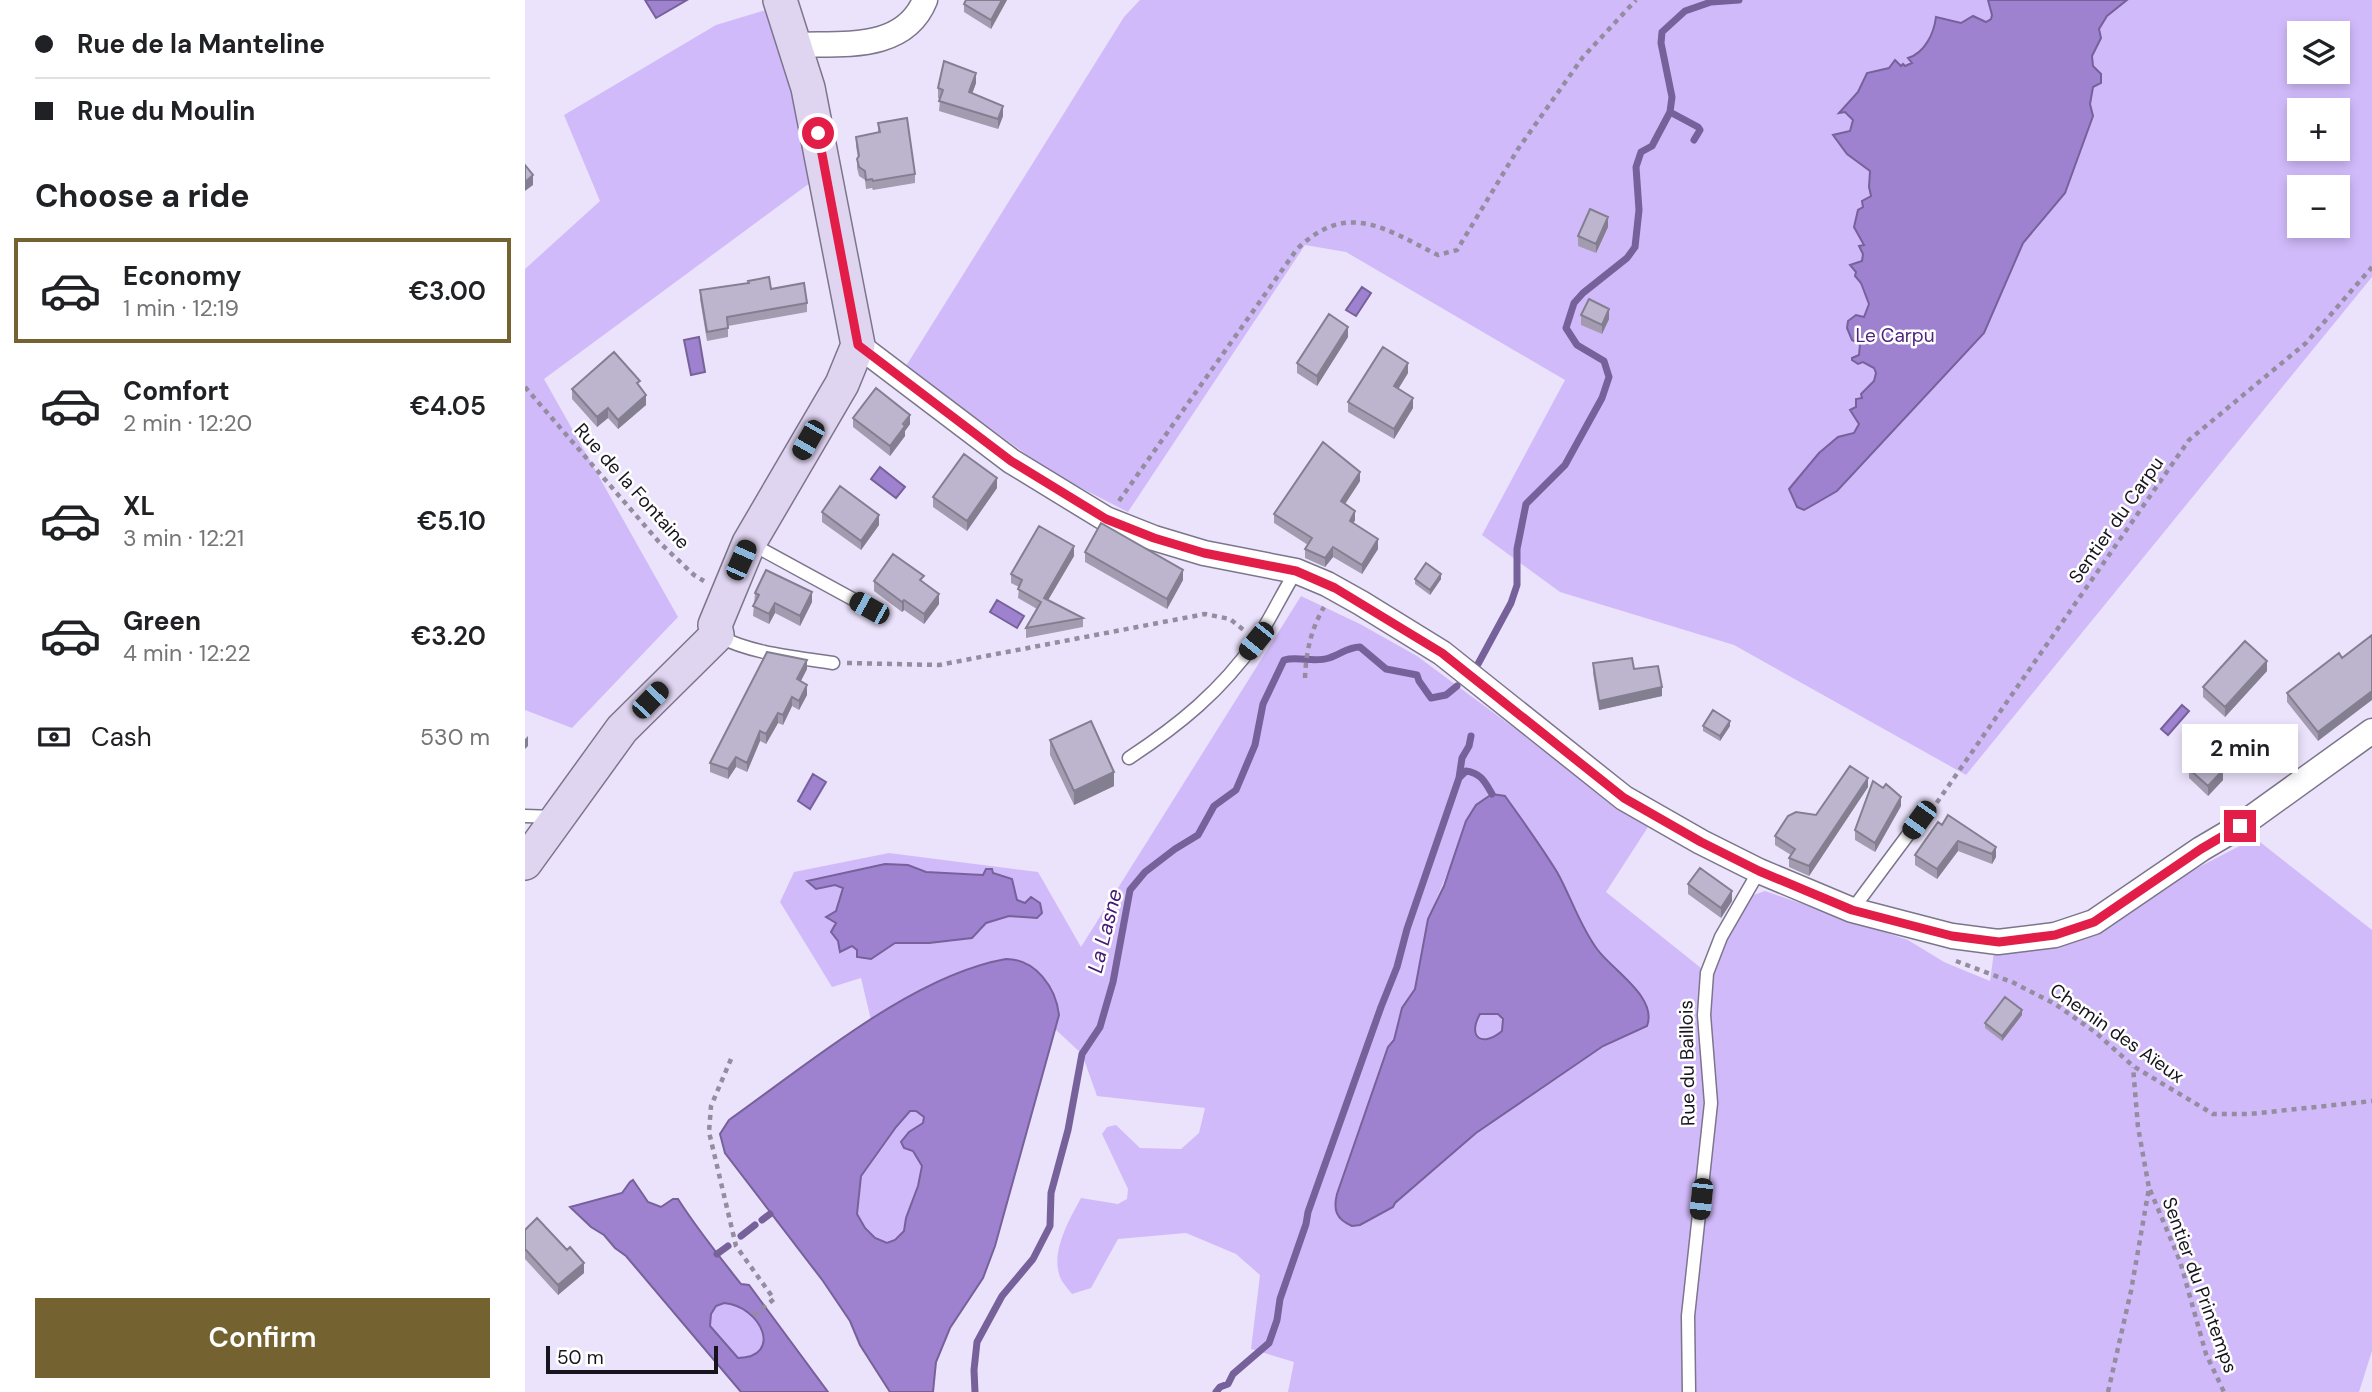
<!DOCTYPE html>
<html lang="en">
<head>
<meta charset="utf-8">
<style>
	:root { --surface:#fff; --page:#f2f2f2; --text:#202124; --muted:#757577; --line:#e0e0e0; --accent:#746331 }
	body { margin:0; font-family:"DM Sans",sans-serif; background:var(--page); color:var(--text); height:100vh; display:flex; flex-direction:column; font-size:26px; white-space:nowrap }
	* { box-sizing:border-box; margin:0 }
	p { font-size:23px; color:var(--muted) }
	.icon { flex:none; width:38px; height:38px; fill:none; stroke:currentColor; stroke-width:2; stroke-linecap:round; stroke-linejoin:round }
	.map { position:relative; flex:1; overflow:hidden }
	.drawer { display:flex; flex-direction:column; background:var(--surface); width:525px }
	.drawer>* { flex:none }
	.guide { display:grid; align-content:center; height:154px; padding:0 35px; background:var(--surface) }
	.buttons { position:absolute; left:1762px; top:21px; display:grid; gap:14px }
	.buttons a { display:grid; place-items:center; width:63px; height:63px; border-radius:0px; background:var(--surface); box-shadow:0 4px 10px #0003; font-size:35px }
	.scale { position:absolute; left:21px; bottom:18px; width:172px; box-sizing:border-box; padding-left:7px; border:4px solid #17141d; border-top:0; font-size:19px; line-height:24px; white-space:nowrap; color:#17141d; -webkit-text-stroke:5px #fff; paint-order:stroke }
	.end { position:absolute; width:32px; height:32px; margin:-16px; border:9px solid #e11d48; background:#fff; box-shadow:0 0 0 4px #fff }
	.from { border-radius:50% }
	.bubble { position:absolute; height:49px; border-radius:0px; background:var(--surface); box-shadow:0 4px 10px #0003; font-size:23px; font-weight:600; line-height:49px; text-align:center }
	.car { position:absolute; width:21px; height:42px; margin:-21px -10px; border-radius:9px; box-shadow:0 0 5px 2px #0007; background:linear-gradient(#222 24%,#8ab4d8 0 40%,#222 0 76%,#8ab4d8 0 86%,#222 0) }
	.guide b { display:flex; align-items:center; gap:24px; height:66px; font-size:26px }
	.guide b+b { border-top:2px solid var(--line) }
	.guide i { width:18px; height:18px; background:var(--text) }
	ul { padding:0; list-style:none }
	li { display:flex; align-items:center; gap:21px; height:105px; margin:0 14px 10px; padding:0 21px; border:4px solid transparent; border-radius:0px }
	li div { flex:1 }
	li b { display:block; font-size:26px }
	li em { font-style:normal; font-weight:600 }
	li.selected { border-color:var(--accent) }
	li>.icon { width:63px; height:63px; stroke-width:1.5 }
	h2 { padding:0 35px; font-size:32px; line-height:84px }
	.pay { display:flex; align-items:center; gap:18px; height:77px; padding:0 35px; font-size:26px }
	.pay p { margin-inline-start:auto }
	.button { display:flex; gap:14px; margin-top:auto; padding:14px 35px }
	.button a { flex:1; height:80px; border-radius:0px; background:var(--accent); color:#fff; font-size:28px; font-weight:600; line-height:80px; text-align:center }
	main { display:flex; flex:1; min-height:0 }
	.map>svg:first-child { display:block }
	.green { fill:#d1bafa; fill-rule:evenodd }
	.water { fill:#9f82cf; stroke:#76619a; stroke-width:2; fill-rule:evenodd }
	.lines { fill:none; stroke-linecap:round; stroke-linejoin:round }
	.stream { stroke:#76619a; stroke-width:7 }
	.lane-casing { stroke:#7c758b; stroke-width:15 }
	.street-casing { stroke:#7c758b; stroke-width:27 }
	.secondary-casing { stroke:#7c758b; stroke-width:36 }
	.path { stroke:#938d9f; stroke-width:4.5; stroke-dasharray:5 5; stroke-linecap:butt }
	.lane { stroke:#fff; stroke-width:12 }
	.street { stroke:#fff; stroke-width:24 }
	.secondary { stroke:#e0d5f1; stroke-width:33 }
	.wall { fill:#a39cb0 }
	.shaded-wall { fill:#847f90 }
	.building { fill:#bdb5cd; stroke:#847f90; stroke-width:2 }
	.route { stroke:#e11d48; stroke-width:9 }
	.labels { text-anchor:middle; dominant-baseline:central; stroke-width:5; stroke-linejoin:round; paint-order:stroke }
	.park-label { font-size:19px; fill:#4f2580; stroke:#fff }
	.street-label { font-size:19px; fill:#17141d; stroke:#fff }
	.water-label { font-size:21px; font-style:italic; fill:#441873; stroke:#fff }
</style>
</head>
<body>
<main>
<section class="drawer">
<div class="guide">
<b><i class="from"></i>Rue de la Manteline</b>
<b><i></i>Rue du Moulin</b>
</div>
<h2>Choose a ride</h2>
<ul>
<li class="selected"><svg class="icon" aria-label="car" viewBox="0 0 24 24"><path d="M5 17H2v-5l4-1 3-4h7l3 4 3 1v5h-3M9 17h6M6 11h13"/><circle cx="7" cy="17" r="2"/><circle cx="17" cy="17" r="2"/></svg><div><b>Economy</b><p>1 min · 12:19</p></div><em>€3.00</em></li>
<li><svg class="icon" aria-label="car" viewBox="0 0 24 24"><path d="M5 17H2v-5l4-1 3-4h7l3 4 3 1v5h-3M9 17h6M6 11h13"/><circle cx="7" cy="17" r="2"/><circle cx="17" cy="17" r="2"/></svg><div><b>Comfort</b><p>2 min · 12:20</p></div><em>€4.05</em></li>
<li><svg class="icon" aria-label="car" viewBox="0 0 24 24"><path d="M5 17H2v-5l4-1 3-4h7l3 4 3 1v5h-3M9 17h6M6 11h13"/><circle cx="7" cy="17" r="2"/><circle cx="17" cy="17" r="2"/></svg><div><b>XL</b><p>3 min · 12:21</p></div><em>€5.10</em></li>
<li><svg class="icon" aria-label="car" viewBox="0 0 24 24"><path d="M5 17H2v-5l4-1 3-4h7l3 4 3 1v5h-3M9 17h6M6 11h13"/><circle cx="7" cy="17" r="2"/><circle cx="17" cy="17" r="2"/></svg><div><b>Green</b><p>4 min · 12:22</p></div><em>€3.20</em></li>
</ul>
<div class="pay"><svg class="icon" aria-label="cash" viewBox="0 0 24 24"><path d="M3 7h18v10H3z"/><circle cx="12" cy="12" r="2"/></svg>Cash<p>530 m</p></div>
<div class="button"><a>Confirm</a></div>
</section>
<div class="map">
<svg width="1847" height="1392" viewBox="0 0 1847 1392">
	<rect width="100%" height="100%" fill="#ebe3fb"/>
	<path class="green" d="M615,0H1847V277L1441,775L1209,645L1035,592L957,535L1040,380L821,252L780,245L603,512L525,472L381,366L599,17ZM1774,33H1813V72H1774ZM1774,110H1813V149H1774ZM1774,187H1813V226H1774Z
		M241,10L269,82L293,177L19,379L153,617L47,728L0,710V269L75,201L39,115L191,25Z
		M776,596L835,624L892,656L1123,827L1081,892L1181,972L1226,896L1240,891L1383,940L1419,962L1465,981L1471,937L1595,908L1730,838L1847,930V1351L1834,1392H763L769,1362L726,1349L735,1275L711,1254L661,1233L593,1239L566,1288L547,1294C544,1290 540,1286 537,1281C523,1256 544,1220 556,1198L593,1204L602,1199L603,1189L577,1134L582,1127L591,1125L615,1148L656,1149L674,1133L680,1108L572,1096L557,1054L530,1029L534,1015L481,959L425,975L346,1020L336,978L307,987L255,902L269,872L364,853L513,872L556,947ZM967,794L980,796L1032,872L1071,949L1119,999L1122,1026L1078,1046L951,1133L870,1203L868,1207L849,1218L810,1202L812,1194L863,1048L869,1040L877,1008L890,989L903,919L951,805ZM383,865L401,872L477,875L491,892L492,900L500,903L512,918L484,916L461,923L447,938L404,943H370L346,959L332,957V950L327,946L315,952L311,911L318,888L310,884Z
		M950 1026a14 14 0 1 1 28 0a14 14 0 1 1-28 0Z
		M385,1111H391L400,1117L398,1123L389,1128L376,1142L379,1148L388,1151L397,1166L393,1186L381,1218L379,1231L370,1240L362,1243L350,1238L340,1228L332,1214L336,1176L371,1127Z
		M199,1303C234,1306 260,1356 213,1358L185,1326L186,1314L191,1305Z"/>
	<path class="water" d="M120,0H162L131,18Z
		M1463,0H1602L1582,16L1574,29L1576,38L1567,56L1568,66L1576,74V83L1568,87L1565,104L1568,116L1540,193L1498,243L1459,333L1312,491L1279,510L1272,507L1264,489L1294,453L1313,437L1329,433L1334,424L1325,410L1331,407V399L1337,398L1336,394L1349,381L1351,373L1349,368L1338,362L1333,364L1327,360V358L1334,355L1335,344L1327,340L1322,328L1323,321L1331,315L1339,317L1344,304L1336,283L1330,276L1331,272L1325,265L1337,261L1338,254L1334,246L1339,245L1329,227L1333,210L1338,207L1337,201L1346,196L1344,187L1345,171L1322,154L1308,135L1325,131L1328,120L1320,112L1314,113L1333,92L1342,73L1364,68L1370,60L1376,66L1378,64L1380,66L1387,63L1383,58C1400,53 1409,33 1411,17L1436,23L1448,16L1461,22L1466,19L1467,15Z
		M837,287L846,293L831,316L821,310Z
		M174,337L180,372L166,375L159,340Z
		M355,467L380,487L371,498L346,479Z
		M472,600L499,616L492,628L465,612Z
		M1657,705L1664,711L1643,735L1636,729Z
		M288,774L301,782L285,809L273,801Z
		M967,794L980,796C998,821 1016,846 1032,872C1046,897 1055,926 1072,949C1087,970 1133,997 1122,1026L1078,1046L951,1133L870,1203L868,1207L835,1225L827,1226C811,1219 808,1210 812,1194L863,1047L869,1040L877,1008L890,989L903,919L919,886L941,821L951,805ZM955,1014H973L978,1019L977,1031C957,1048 942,1037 955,1014Z
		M360,864L383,865L401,872L458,875L461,869H467L468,873L487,879L492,900L500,903L506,897L515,903L517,913L512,918L484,916L461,923L447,938L404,943H370L346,959L332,957V950L327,946L315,952L313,941L306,932L311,923L301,917L311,911L318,888L310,885L291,889L282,881Z
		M481,959C511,959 531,988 534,1015L470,1246L458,1278L425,1328L411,1362L408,1392H365L335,1345L325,1321L298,1281L200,1153L195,1134L204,1120C282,1065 388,975 481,959ZM385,1111H391L399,1117L398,1123L384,1132L376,1142L379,1148L388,1151L397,1166L393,1186L381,1218L379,1231L370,1240L362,1243L350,1238L340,1228L332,1214L336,1176L371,1127Z
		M108,1180L123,1202L136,1207L148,1199H153C172,1229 194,1256 216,1284L224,1285L303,1392H216L101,1256L90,1248L79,1235L66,1227L45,1207L97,1193L105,1182ZM199,1303C236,1306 259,1357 213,1358L185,1326L186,1314L191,1306Z"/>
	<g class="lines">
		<path class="stream" d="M1145,112L1173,127L1175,130L1169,140
			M953,664L986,603L992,585V549L1001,504L1040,465L1077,398L1084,377L1079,361L1052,345L1041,328L1049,303L1058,293L1102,258L1110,247L1114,210L1111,167L1116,152L1127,146L1145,112L1147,97L1136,43L1137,32L1160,11L1186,2L1214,0
			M934,778L941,771C956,773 960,782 967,794
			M237,1220L245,1214
			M216,1236L230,1225
			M192,1254L203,1246
			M450,1392L449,1370L452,1342L477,1296L508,1259L525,1226L526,1193L543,1130L557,1054L575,1027L588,982L605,890L620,872L650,849L673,835L689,806L711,790L730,745L738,704L759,660C773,656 789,663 804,658C816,654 823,647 835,647L861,669L892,675L894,681L906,698L921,695L932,686
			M691,1392L695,1387L703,1384L708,1374L744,1343L752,1320L755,1299L781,1224L783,1212L856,1007L872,967L882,929L934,778L937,758L944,746L946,736"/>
		<defs>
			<path id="lane" d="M225,543L344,608
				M193,636C228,654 270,657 308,663
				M604,758C654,725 696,691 731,641C745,619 757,594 771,571
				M0,816L31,817
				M1327,910L1394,820
				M1164,1392L1163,1316L1186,1103L1179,1015L1182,973L1196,937L1234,871"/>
			<path id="street" d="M271,45C317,43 379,52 400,0
				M333,345L486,461L581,519L629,538L679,553L771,571L802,584L836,603L917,653L1099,798L1176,842L1234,871L1327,910L1427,936L1473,942L1530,935L1569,922L1676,849L1715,826L1847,731"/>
			<path id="secondary" d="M0,863L97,729L192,635L190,625L224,543L317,384L333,345L283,88L255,0"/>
		</defs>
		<use href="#lane" class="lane-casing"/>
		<use href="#street" class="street-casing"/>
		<use href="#secondary" class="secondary-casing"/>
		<path class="path" d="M0,387L134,542L169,575L179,581
			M594,501L772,249C823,200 860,229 913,255L932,250L993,149L1058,57L1111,0
			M322,663L414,665L680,614L705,619L720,631
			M780,678C781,652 786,629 799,607
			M1406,811L1664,440L1781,343L1847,267
			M1431,961L1487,982L1530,1004L1570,1032L1608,1066L1688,1114H1725L1847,1101
			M206,1059L186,1106L184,1132L211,1246L249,1299L228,1316
			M1625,1190L1655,1261L1681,1354L1699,1392
			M1583,1392L1606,1291L1624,1188L1613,1127L1608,1067"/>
		<use href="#lane" class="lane"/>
		<use href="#street" class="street"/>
		<use href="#secondary" class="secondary"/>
	</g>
	<path class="wall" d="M441,0H482L466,29L439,12V4Z
		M451,83L447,94L478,116L473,129L414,111L415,99L413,98V88Z
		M353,123L390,174V183L348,190L347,188L341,189L340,180L334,176L332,168V159L333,158L331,146V137L353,132Z
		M1083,227L1071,253L1053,246V236Z
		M246,289L282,303V312L203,326V337L182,341L175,299V290Z
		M1056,315L1084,319L1077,334L1056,325Z
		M823,337L792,386L772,373V363Z
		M883,373L873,389L888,408L869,439L823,412V402Z
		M115,386L121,405L93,429L83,418L72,427L47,399V389Z
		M328,418L385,424L380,431V436L365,456L328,427Z
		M835,481L820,504L830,520L828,524L853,549L837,574L808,557L800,567L780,558V549L783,545L749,523V514Z
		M472,488L442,531L408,507V497Z
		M297,512L354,525L336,550L297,522Z
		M560,552L658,580L642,609L560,562Z
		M549,556L523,600L558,618V627L501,638V628L512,609L493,598L494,587L486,583V574Z
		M890,579H916L905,595L890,584Z
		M349,581L399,583L414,604L399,624L379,610L377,612L349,591Z
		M230,593L287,602L275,626L250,613L244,624L228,616Z
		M1817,658L1793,741L1762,702V693Z
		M1068,663L1109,669L1137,696L1074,710L1068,673Z
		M282,669L276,681L282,695L274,710L267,706L258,725L253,723L241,744L235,741L222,772L211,767L203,779L185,772V763Z
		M1742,671L1700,717L1678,697V687Z
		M1178,726H1205L1195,741L1178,731Z
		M525,740L589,786L549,805L525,755Z
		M1719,750L1698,771V780L1683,796L1664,778V769Z
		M1343,787L1284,876L1264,867V858L1266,855L1250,845V836Z
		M1376,806L1350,852L1330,840V830Z
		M1423,815L1471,857L1467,864L1433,851L1412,879L1390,865V855L1417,825Z
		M1163,884L1207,901L1196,918L1163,894Z
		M1497,1015L1477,1041L1460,1028V1023Z
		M0,1230L59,1273L33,1295L0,1259Z"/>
	<path class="shaded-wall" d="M477,0H482L466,29V20Z
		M451,73V83L444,102V92Z
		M478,106V116L473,129V119Z
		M8,175V185L0,191V182Z
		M1083,217V227L1071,253V244Z
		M1084,309V319L1077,334V325Z
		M823,327V337L792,386V376Z
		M883,363V373L869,396V386Z
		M121,395V405L93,429V420Z
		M888,398V408L869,439V429Z
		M83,408V418L72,427V417Z
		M385,415V424L380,431V436L365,456V446Z
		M835,472V481L816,510V501Z
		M472,478V488L442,531V521Z
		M830,511V520L825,530V521Z
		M354,515V525L336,550V541Z
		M853,539V549L837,574V565Z
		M549,546V556L519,607V598Z
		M808,547V557L800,567V558Z
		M658,570V580L642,609V599Z
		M916,574V579L905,595V590Z
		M287,592V602L275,626V616Z
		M414,594V604L399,624V614Z
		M379,600V610L377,612V602Z
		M250,603V613L244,624V614Z
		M282,660V669L272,688V679Z
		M1742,661V671L1700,717V707Z
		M282,685V695L274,710V701Z
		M1137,687V696L1074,710V701Z
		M1847,691V700L1793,741V732Z
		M267,697V706L258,725V715Z
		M253,713V723L241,744V734Z
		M1205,721V726L1195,741V736Z
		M235,731V741L222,772V763Z
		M3,736V746L0,749V739Z
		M1719,740V750L1698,771V780L1683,796V786L1694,766Z
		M211,757V767L203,779V769Z
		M589,772V786L549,805V791Z
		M1343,778V787L1284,876V866Z
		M1376,797V806L1350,852V843Z
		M1433,841V851L1412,879V869Z
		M1471,847V857L1467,864V854Z
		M1207,891V901L1196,918V908Z
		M1497,1010V1015L1477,1041V1036Z
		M59,1263V1273L33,1295V1285Z"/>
	<path class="building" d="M441,0H477L466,20L439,4Z
		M419,61L451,73L444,92L478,106L473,119L414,101L418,90L413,88Z
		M382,118L390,174L348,181L347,179L341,180L340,171L334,167L332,159L334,156L331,137L355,132L353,123Z
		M0,165L8,175L0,182Z
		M1065,209L1083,217L1071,244L1053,236Z
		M244,277L246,289L279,283L282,303L202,317L203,328L182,332L175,290L224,283L223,281Z
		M1064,299L1084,309L1077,325L1056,315Z
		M804,314L823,327L792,376L772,363Z
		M858,347L883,363L869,386L888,398L869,429L823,402Z
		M89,352L115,381L112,383L121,395L93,420L83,408L72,417L47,389Z
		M351,388L385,415L378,424L380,426L365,446L328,418Z
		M798,442L835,472L816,501L830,511L825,521L853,539L837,565L808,547L800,558L780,549L787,538L749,514Z
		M439,454L472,478L442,521L408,497Z
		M315,486L354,515L336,541L297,512Z
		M576,523L658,570L642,599L560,552Z
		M514,526L549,546L519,598L558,618L501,628L516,602L493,589L497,580L486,574Z
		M368,554L399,576L395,580L414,594L399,614L379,600L377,602L349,581Z
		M901,563L916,574L905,590L890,579Z
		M241,570L287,592L275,616L250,603L244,614L228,606L234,595L230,593Z
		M1847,635V691L1793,732L1762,693L1814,653L1817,658Z
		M1720,641L1742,661L1700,707L1678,687Z
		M242,652L282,660L272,679L282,685L274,701L267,697L258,715L253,713L241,734L235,731L222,763L211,757L203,769L185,763Z
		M1107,658L1109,669L1133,666L1137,687L1074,701L1068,663Z
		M1188,710L1205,721L1195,736L1178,726Z
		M566,721L589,772L549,791L525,740Z
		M1711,732L1719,740L1694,766L1698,770L1683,786L1664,769Z
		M1325,766L1343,778L1284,866L1264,858L1270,849L1250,836L1263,816L1271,812L1291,815Z
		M1348,781L1358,788L1361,784L1376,797L1350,843L1330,830Z
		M1423,815L1471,847L1467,854L1433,841L1412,869L1390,855L1413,822L1417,825Z
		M1175,868L1207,891L1196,908L1163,884Z
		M1480,997L1497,1010L1477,1036L1460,1023Z
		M12,1218L42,1250L45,1247L59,1263L33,1285L0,1249V1230Z"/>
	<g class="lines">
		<path class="route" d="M293,133L333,345L486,461L581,519L629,538L679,553L771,571L810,588L917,653L1099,798L1176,842L1234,871L1327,910L1427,936L1474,942L1530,935L1569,922L1676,849L1715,826"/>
	</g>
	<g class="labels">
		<g class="park-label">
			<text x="1370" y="335">Le Carpu</text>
		</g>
		<g class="street-label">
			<text transform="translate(107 486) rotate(48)">Rue de la Fontaine</text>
			<text transform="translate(1591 520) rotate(-55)">Sentier du Carpu</text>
			<text transform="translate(1592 1033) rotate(35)">Chemin des Aïeux</text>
			<text transform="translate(1162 1063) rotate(-91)">Rue du Baillois</text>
			<text transform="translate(1675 1285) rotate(70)">Sentier du Printemps</text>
		</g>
		<g class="water-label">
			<text transform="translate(580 931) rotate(-76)">La Lasne</text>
		</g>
	</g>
</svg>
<div class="buttons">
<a><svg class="icon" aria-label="layers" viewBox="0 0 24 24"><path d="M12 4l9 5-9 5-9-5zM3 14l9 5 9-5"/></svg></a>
<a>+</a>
<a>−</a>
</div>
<div class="scale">50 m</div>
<i class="end from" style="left:293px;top:133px"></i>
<i class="end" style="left:1715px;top:826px"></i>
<div class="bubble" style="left:1657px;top:724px;width:116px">2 min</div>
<i class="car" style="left:283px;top:440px;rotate:210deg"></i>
<i class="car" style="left:216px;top:560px;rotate:24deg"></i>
<i class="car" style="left:344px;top:608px;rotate:299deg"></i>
<i class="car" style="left:731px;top:641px;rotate:219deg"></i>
<i class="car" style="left:125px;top:700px;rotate:44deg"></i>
<i class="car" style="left:1394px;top:820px;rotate:216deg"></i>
<i class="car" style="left:1176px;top:1199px;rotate:186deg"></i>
</div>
</main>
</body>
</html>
